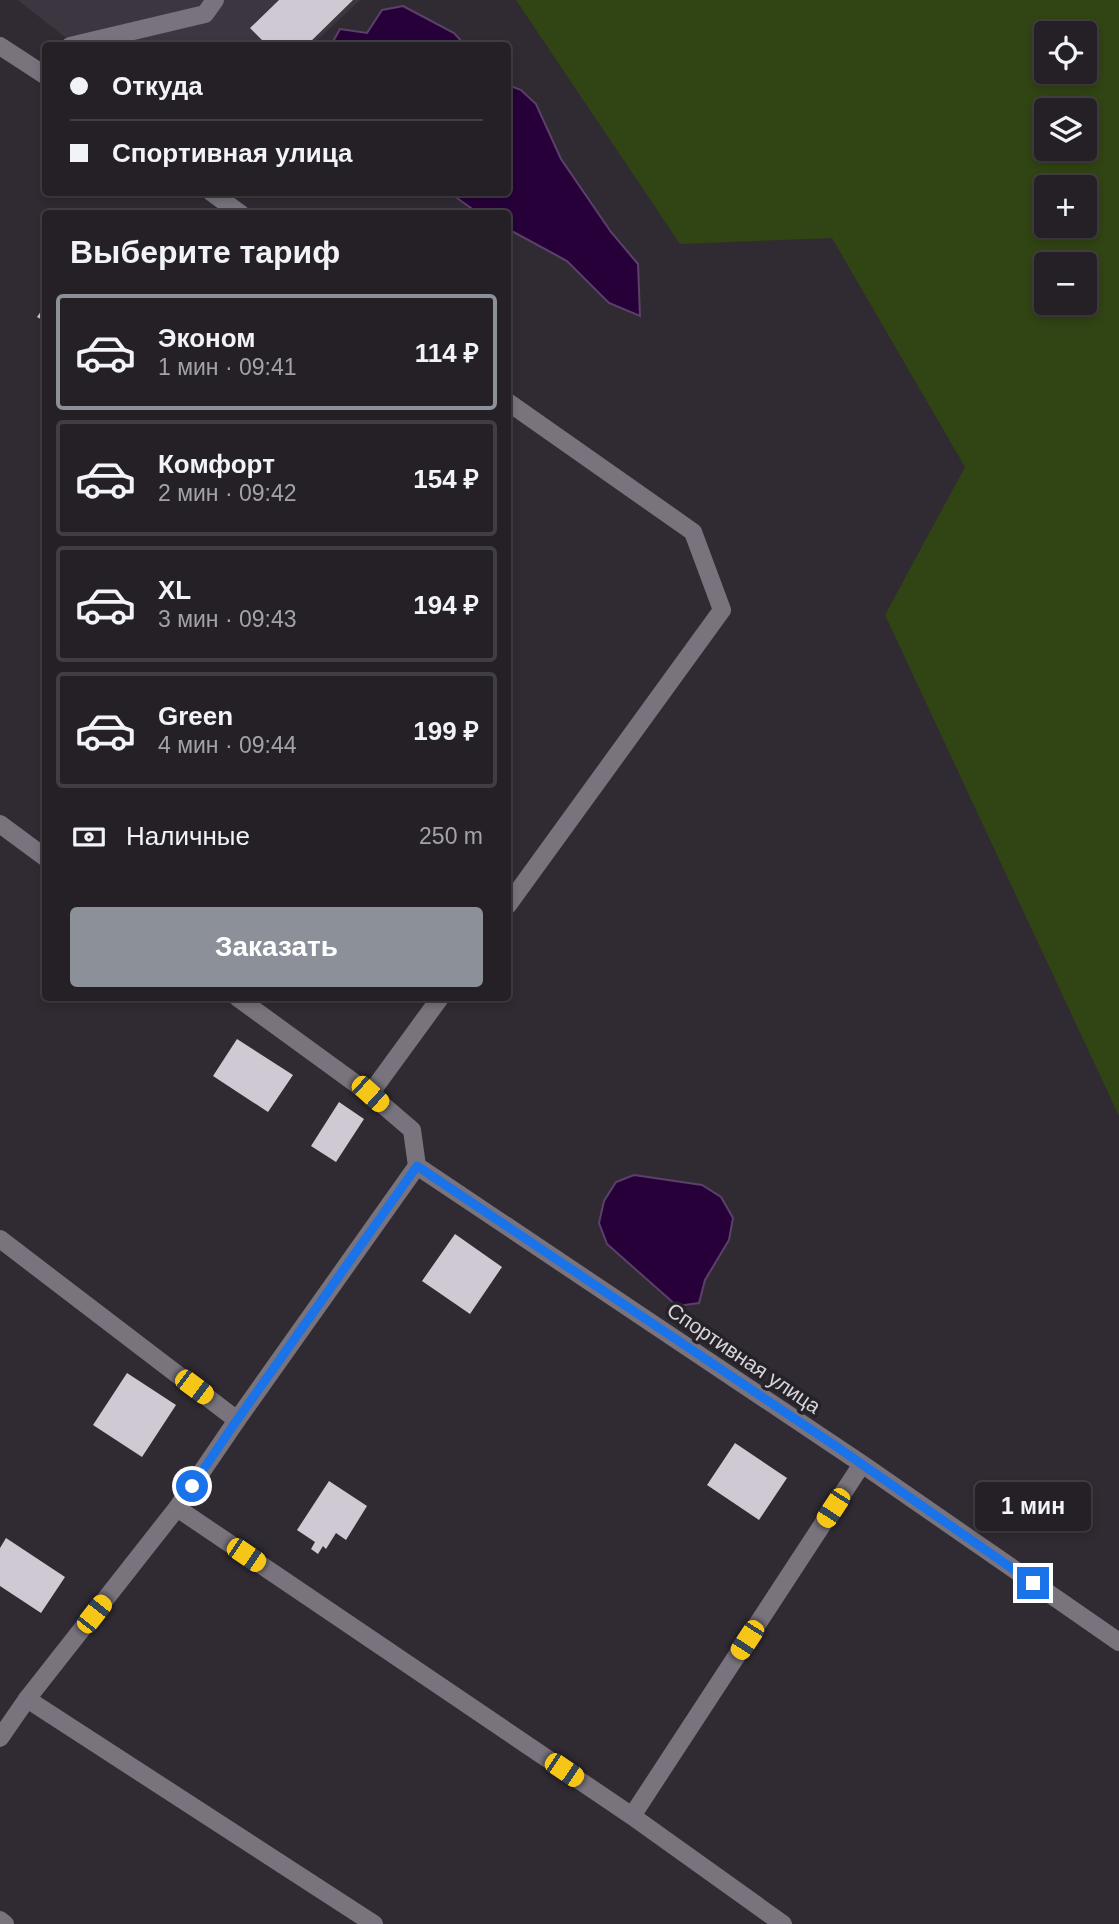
<!DOCTYPE html>
<html lang="ru">
<head>
<meta charset="utf-8">
<style>
	:root { --surface:#242026; --page:#2c282e; --text:#f1f3f6; --muted:#a3a3a7; --line:#413e43; --accent:#8c9099 }
	body { margin:0; font-family:Helvetica,sans-serif; background:var(--page); color:var(--text); height:100vh; display:flex; flex-direction:column; font-size:26px; white-space:nowrap }
	* { box-sizing:border-box; margin:0 }
	p { font-size:23px; color:var(--muted) }
	.icon { flex:none; width:38px; height:38px; fill:none; stroke:currentColor; stroke-width:2; stroke-linecap:round; stroke-linejoin:round }
	.map { position:relative; flex:1; overflow:hidden }
	.drawer { position:absolute; left:42px; top:210px; width:469px; height:791px; display:flex; flex-direction:column; background:var(--surface); border-radius:7px; box-shadow:0 4px 10px #0003,0 0 0 2px var(--line) }
	.drawer>* { flex:none }
	.guide { position:absolute; left:42px; top:42px; width:469px; height:154px; border-radius:7px; box-shadow:0 4px 10px #0003,0 0 0 2px var(--line); display:grid; align-content:center; height:154px; padding:0 28px; background:var(--surface) }
	.fabs { position:absolute; left:1034px; top:21px; display:grid; gap:14px }
	.fabs a { display:grid; place-items:center; width:63px; height:63px; border-radius:7px; background:var(--surface); box-shadow:0 4px 10px #0003,0 0 0 2px var(--line); font-size:35px }
	.end { position:absolute; width:32px; height:32px; margin:-16px; border:9px solid #1a73e8; background:#fff; box-shadow:0 0 0 4px #fff }
	.from { border-radius:50% }
	.bubble { position:absolute; height:49px; border-radius:7px; background:var(--surface); box-shadow:0 4px 10px #0003,0 0 0 2px var(--line); font-size:23px; font-weight:600; line-height:49px; text-align:center }
	.car { position:absolute; width:21px; height:42px; margin:-21px -10px; border-radius:9px; box-shadow:0 0 5px 2px #0007; background:linear-gradient(#f5c518 24%,#345 0 40%,#f5c518 0 76%,#345 0 86%,#f5c518 0) }
	.guide b { display:flex; align-items:center; gap:24px; height:66px; font-size:26px }
	.guide b+b { border-top:2px solid var(--line) }
	.guide i { width:18px; height:18px; background:var(--text) }
	ul { padding:0; list-style:none }
	li { display:flex; align-items:center; gap:21px; height:116px; margin:0 14px 10px; padding:0 14px; border:4px solid var(--line); border-radius:7px }
	li div { flex:1 }
	li b { display:block; font-size:26px }
	li em { font-style:normal; font-weight:600 }
	li.selected { border-color:var(--accent) }
	li>.icon { width:63px; height:63px; stroke-width:1.5 }
	h2 { padding:0 28px; font-size:32px; line-height:84px }
	.pay { display:flex; align-items:center; gap:18px; height:77px; padding:0 28px; font-size:26px }
	.pay p { margin-inline-start:auto }
	.primary-button { display:flex; gap:14px; margin-top:auto; padding:14px 28px }
	.primary-button a { flex:1; height:80px; border-radius:7px; background:var(--accent); color:#fff; font-size:28px; font-weight:600; line-height:80px; text-align:center }
	.map>svg:first-child { display:block }
	.built { fill:#3c3641 }
	.green { fill:#314413; fill-rule:evenodd }
	.water { fill:#27003a; stroke:#5c406a; stroke-width:2 }
	.building { fill:#cec9d2 }
	.lines { fill:none; stroke-linecap:round; stroke-linejoin:round }
	.service { stroke:#78737c; stroke-width:18 }
	.minor { stroke:#78737c; stroke-width:18 }
	.route { stroke:#1a73e8; stroke-width:9 }
	.labels { text-anchor:middle; dominant-baseline:central; stroke-width:7; stroke-linejoin:round; paint-order:stroke }
	.street-label { font-size:21px; fill:#d7d4d9; stroke:#262229 }
</style>
</head>
<body>
<div class="map">
<svg width="1119" height="1924" viewBox="0 0 1119 1924">
	<rect width="100%" height="100%" fill="#302b33"/>
	<path class="built" d="M18,0H360L311,46L75,45Z"/>
	<path class="green" d="M516,0H1119V1116L885,615L965,467L832,238L680,244ZM1046,33H1085V72H1046ZM1046,110H1085V149H1046ZM1046,187H1085V226H1046ZM1046,264H1085V303H1046Z"/>
	<path class="water" d="M403,6L454,33L465,45H331L340,29L367,33L382,10Z
		M508,85L521,90L536,104L561,159L611,232L638,264L640,316L609,303L567,261L508,229V214L478,213L450,193L508,192Z
		M634,1175L702,1185L721,1197L733,1218L729,1240L705,1280L699,1303L677,1306L607,1244L599,1223L604,1201L616,1182Z"/>
	<path class="building" d="M279,0H353L306,46H268L250,28Z
		M46,304V322L37,317Z
		M237,1039L293,1075L268,1112L213,1076Z
		M339,1102L364,1119L336,1162L311,1146Z
		M455,1234L502,1267L470,1314L422,1281Z
		M127,1373L176,1405L142,1457L93,1425Z
		M735,1443L787,1478L759,1520L707,1485Z
		M329,1481L367,1506L346,1540L336,1533L326,1549L323,1546L318,1554L311,1549L315,1542L297,1530Z
		M6,1538L65,1577L41,1613L0,1586V1548Z"/>
	<g class="lines">
		<path class="service" d="M70,46L205,14L215,0
			M0,1239L237,1420
			M27,1699L374,1924"/>
		<path class="minor" d="M0,46L46,76
			M211,192L241,214
			M508,402L693,532L722,610L508,905
			M0,824L46,858
			M238,998L370,1094L412,1130L417,1166L862,1464L1119,1642
			M370,1094L440,998
			M177,1508L632,1816L783,1924
			M0,1738L27,1699L177,1508L237,1420L417,1166
			M632,1816L862,1464
			M0,1920L5,1924"/>
	</g>
	<g class="lines">
		<path class="route" d="M192,1486L237,1420L417,1166L840,1449L1033,1583"/>
	</g>
	<g class="labels">
		<g class="street-label">
			<text transform="translate(744 1358) rotate(34)">Спортивная улица</text>
		</g>
	</g>
</svg>
<div class="fabs">
<a><svg class="icon" aria-label="locate" viewBox="0 0 24 24"><circle cx="12" cy="12" r="6"/><path d="M12 2v4M12 18v4M2 12h4M18 12h4"/></svg></a>
<a><svg class="icon" aria-label="layers" viewBox="0 0 24 24"><path d="M12 4l9 5-9 5-9-5zM3 14l9 5 9-5"/></svg></a>
<a>+</a>
<a>−</a>
</div>
<i class="end from" style="left:192px;top:1486px"></i>
<i class="end" style="left:1033px;top:1583px"></i>
<div class="bubble" style="left:975px;top:1482px;width:116px">1 мин</div>
<i class="car" style="left:370px;top:1094px;rotate:132deg"></i>
<i class="car" style="left:194px;top:1387px;rotate:127deg"></i>
<i class="car" style="left:833px;top:1508px;rotate:213deg"></i>
<i class="car" style="left:246px;top:1555px;rotate:124deg"></i>
<i class="car" style="left:94px;top:1614px;rotate:38deg"></i>
<i class="car" style="left:747px;top:1640px;rotate:213deg"></i>
<i class="car" style="left:564px;top:1770px;rotate:124deg"></i>
<div class="guide">
<b><i class="from"></i>Откуда</b>
<b><i></i>Спортивная улица</b>
</div>
<section class="drawer">
<h2>Выберите тариф</h2>
<ul>
<li class="selected"><svg class="icon" aria-label="car" viewBox="0 0 24 24"><path d="M5 17H2v-5l4-1 3-4h7l3 4 3 1v5h-3M9 17h6M6 11h13"/><circle cx="7" cy="17" r="2"/><circle cx="17" cy="17" r="2"/></svg><div><b>Эконом</b><p>1 мин · 09:41</p></div><em>114 ₽</em></li>
<li><svg class="icon" aria-label="car" viewBox="0 0 24 24"><path d="M5 17H2v-5l4-1 3-4h7l3 4 3 1v5h-3M9 17h6M6 11h13"/><circle cx="7" cy="17" r="2"/><circle cx="17" cy="17" r="2"/></svg><div><b>Комфорт</b><p>2 мин · 09:42</p></div><em>154 ₽</em></li>
<li><svg class="icon" aria-label="car" viewBox="0 0 24 24"><path d="M5 17H2v-5l4-1 3-4h7l3 4 3 1v5h-3M9 17h6M6 11h13"/><circle cx="7" cy="17" r="2"/><circle cx="17" cy="17" r="2"/></svg><div><b>XL</b><p>3 мин · 09:43</p></div><em>194 ₽</em></li>
<li><svg class="icon" aria-label="car" viewBox="0 0 24 24"><path d="M5 17H2v-5l4-1 3-4h7l3 4 3 1v5h-3M9 17h6M6 11h13"/><circle cx="7" cy="17" r="2"/><circle cx="17" cy="17" r="2"/></svg><div><b>Green</b><p>4 мин · 09:44</p></div><em>199 ₽</em></li>
</ul>
<div class="pay"><svg class="icon" aria-label="cash" viewBox="0 0 24 24"><path d="M3 7h18v10H3z"/><circle cx="12" cy="12" r="2"/></svg>Наличные<p>250 m</p></div>
<div class="primary-button"><a>Заказать</a></div>
</section>
</div>
</body>
</html>
